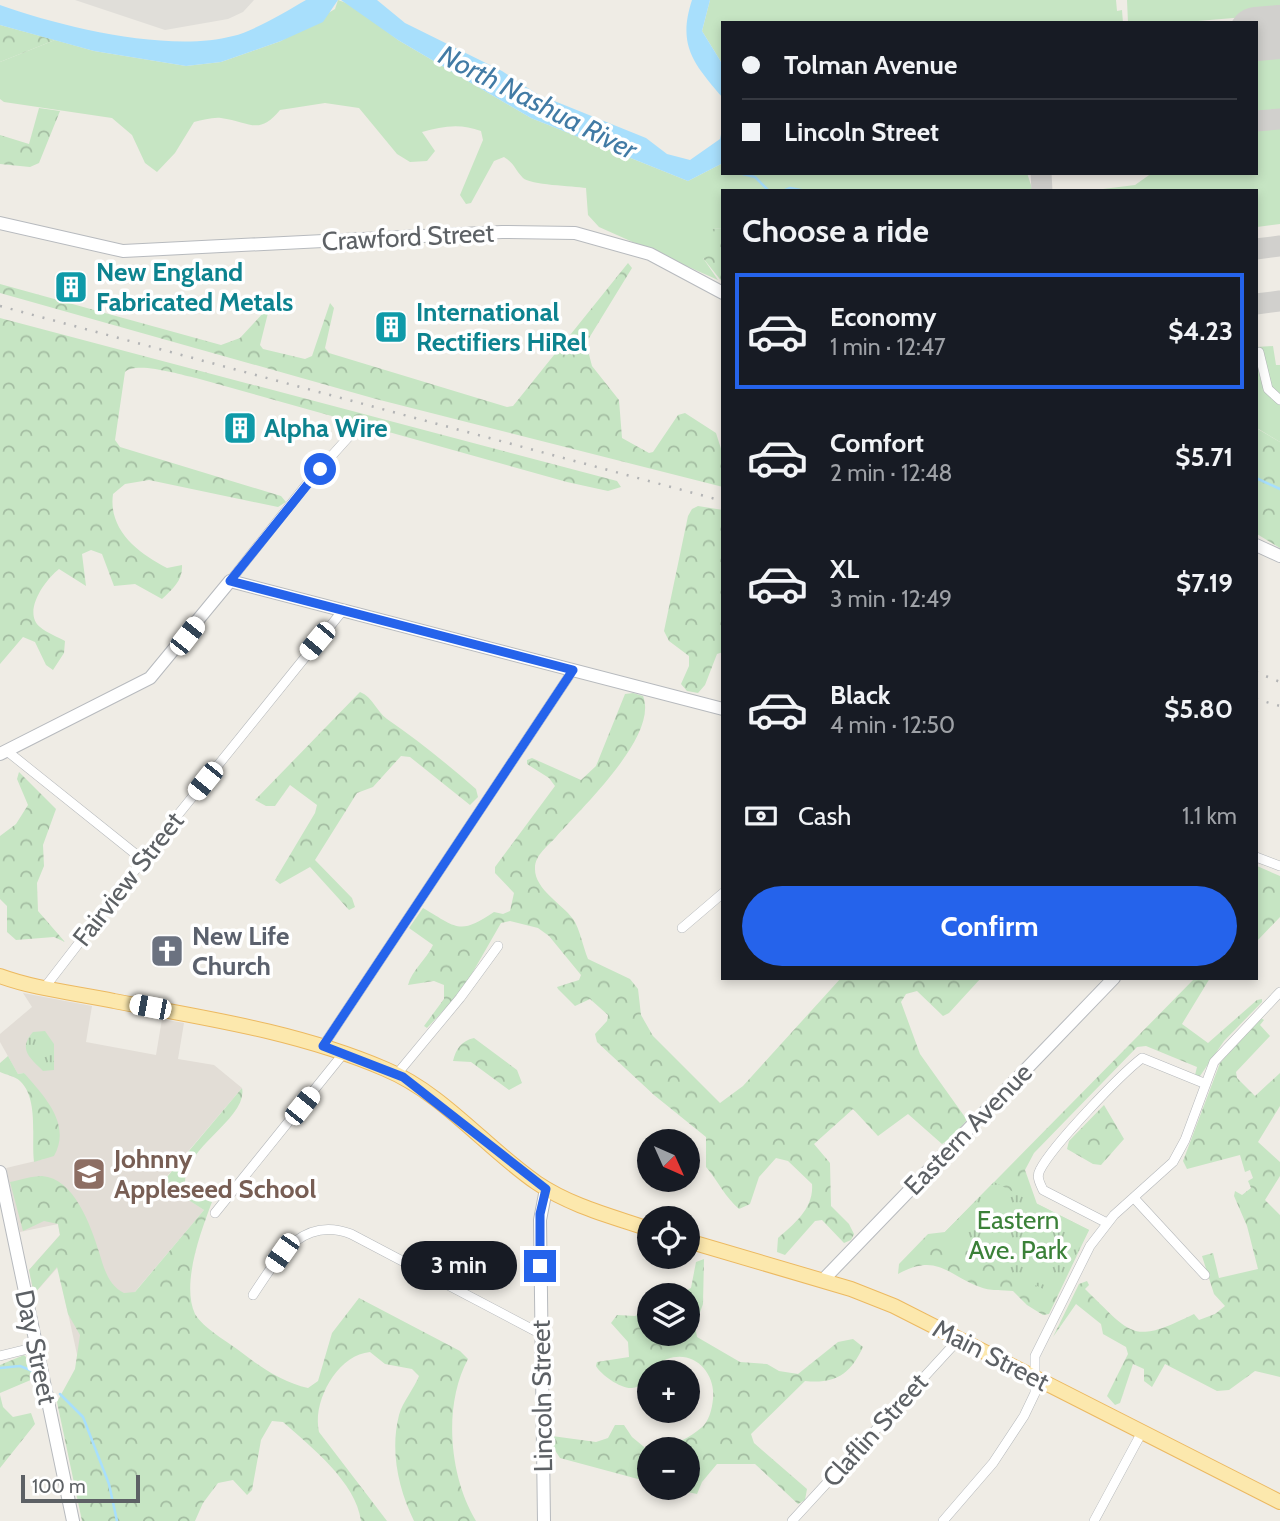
<!DOCTYPE html>
<html lang="en">
<head>
<meta charset="utf-8">
<style>
	:root { --surface:#171b24; --page:#20242c; --text:#f1f3f6; --muted:#9ea1a6; --line:#363941; --accent:#2563eb }
	body { margin:0; font-family:Cabin,sans-serif; background:var(--page); color:var(--text); height:100vh; display:flex; flex-direction:column; font-size:26px; white-space:nowrap }
	* { box-sizing:border-box; margin:0 }
	p { font-size:23px; color:var(--muted) }
	.icon { flex:none; width:38px; height:38px; fill:none; stroke:currentColor; stroke-width:2; stroke-linecap:round; stroke-linejoin:round }
	.map { position:relative; flex:1; overflow:hidden }
	.sheet { position:absolute; left:721px; top:189px; width:537px; height:791px; display:flex; flex-direction:column; background:var(--surface); border-radius:0px; box-shadow:0 4px 10px #0003 }
	.sheet>* { flex:none }
	.hud { position:absolute; left:721px; top:21px; width:537px; height:154px; border-radius:0px; box-shadow:0 4px 10px #0003; display:grid; align-content:center; height:154px; padding:0 21px; background:var(--surface) }
	.needle { width:46px; rotate:135deg }
	.tools { position:absolute; left:637px; top:1129px; display:grid; gap:14px }
	.tools a { display:grid; place-items:center; width:63px; height:63px; border-radius:50%; background:var(--surface); box-shadow:0 4px 10px #0003; font-size:35px }
	.scale { position:absolute; left:21px; bottom:18px; width:119px; box-sizing:border-box; padding-left:7px; border:4px solid #5d6165; border-top:0; font-size:19px; line-height:24px; white-space:nowrap; color:#5d6165; -webkit-text-stroke:5px #fff; paint-order:stroke }
	.end { position:absolute; width:32px; height:32px; margin:-16px; border:9px solid #2563eb; background:#fff; box-shadow:0 0 0 4px #fff }
	.from { border-radius:50% }
	.bubble { position:absolute; height:49px; border-radius:24px; background:var(--surface); box-shadow:0 4px 10px #0003; font-size:23px; font-weight:700; line-height:49px; text-align:center }
	.car { position:absolute; width:21px; height:42px; margin:-21px -10px; border-radius:9px; box-shadow:0 0 5px 2px #0007; background:linear-gradient(#fff 24%,#345 0 40%,#fff 0 76%,#345 0 86%,#fff 0) }
	.hud b { display:flex; align-items:center; gap:24px; height:66px; font-size:26px }
	.hud b+b { border-top:2px solid var(--line) }
	.hud i { width:18px; height:18px; background:var(--text) }
	ul { padding:0; list-style:none }
	li { display:flex; align-items:center; gap:21px; height:116px; margin:0 14px 10px; padding:0 7px; border:4px solid transparent; border-radius:0px }
	li div { flex:1 }
	li b { display:block; font-size:26px }
	li em { font-style:normal; font-weight:700 }
	li.current { border-color:var(--accent) }
	li>.icon { width:63px; height:63px; stroke-width:1.5 }
	h2 { padding:0 21px; font-size:32px; line-height:84px }
	.pay { display:flex; align-items:center; gap:18px; height:77px; padding:0 21px; font-size:26px }
	.pay p { margin-inline-start:auto }
	.action { display:flex; gap:14px; margin-top:auto; padding:14px 21px }
	.action a { flex:1; height:80px; border-radius:42px; background:var(--accent); color:#fff; font-size:28px; font-weight:700; line-height:80px; text-align:center }
	.map>svg:first-child { display:block }
	.industrial { fill:#e0ded9 }
	.education { fill:#e2ddd6 }
	.green { fill:#c6e5c3 }
	.forest { fill:url(#forest-crowns) }
	.park { fill:url(#park-tufts) }
	.water { fill:#a8dffc }
	.lines { fill:none; stroke-linecap:round; stroke-linejoin:round }
	.stream { stroke:#a8dffc; stroke-width:2.5 }
	.taxiway { stroke:#d1d0cd; stroke-width:21 }
	.runway { stroke:#d1d0cd; stroke-width:54 }
	.street-casing { stroke:#b5b8bb; stroke-width:10 }
	.secondary-casing { stroke:#b7babe; stroke-width:14 }
	.primary-casing { stroke:#ecb961; stroke-width:16 }
	.street { stroke:#fff; stroke-width:9 }
	.secondary { stroke:#fff; stroke-width:12 }
	.primary { stroke:#fce8ad; stroke-width:14 }
	.rail { stroke:#b3b4b5; stroke-width:2.5; stroke-dasharray:2 9; stroke-linecap:butt }
	.route { stroke:#2563eb; stroke-width:9 }
	.labels { text-anchor:middle; dominant-baseline:central; stroke-width:7; stroke-linejoin:round; paint-order:stroke }
	.street-label { font-size:26px; fill:#5d6165; stroke:#fff }
	.culture-label { font-size:26px; font-weight:bold; fill:#0d838f; stroke:#fff; text-anchor:start }
	.worship-label { font-size:26px; font-weight:bold; fill:#5b616d; stroke:#fff; text-anchor:start }
	.education-label { font-size:26px; font-weight:bold; fill:#785e54; stroke:#fff; text-anchor:start }
	.park-label { font-size:26px; fill:#3b8138; stroke:#fff }
	.water-label { font-size:28px; font-style:italic; fill:#427ba5; stroke:#fff }
</style>
</head>
<body>
<div class="map">
<svg width="1280" height="1521" viewBox="0 0 1280 1521">
	<defs>
		<pattern id="forest-crowns" width="20" height="18" patternUnits="userSpaceOnUse" patternTransform="scale(1.75)"><rect width="20" height="18" fill="#c6e5c3"/><path d="M2 6a3 3 0 1 1 6 0M12 15a3 3 0 1 1 6 0" fill="none" stroke="#a4bda2"/></pattern>
		<pattern id="park-tufts" width="24" height="20" patternUnits="userSpaceOnUse" patternTransform="scale(1.75)"><rect width="24" height="20" fill="#c6e5c3"/><path d="M3 7l-1-3M5 7V3M7 7l1-3M15 17l-1-3M17 17v-4M19 17l1-3" fill="none" stroke="#a4bda2"/></pattern>
	</defs>
	<rect width="100%" height="100%" fill="#efece5"/>
	<path class="industrial" d="M75,0H254L243,12L228,19L165,30Z"/>
	<path class="education" d="M23,993L92,1006L86,1042L156,1055L162,1019L184,1023L178,1059L214,1065L242,1088L162,1182L204,1210L78,1359L58,1267L34,1294L29,1270L60,1235L58,1224L20,1232L6,1168L44,1159L56,1127L24,1073L18,1074L0,1042V1034L32,1007Z"/>
	<path class="green" d="M338,0L352,5L398,40L531,118L688,181L723,163V173H1027L1033,191H723V228L713,229L703,258L718,280L599,227L588,215L586,188C573,186 530,185 523,178C515,170 515,164 504,157L494,161L471,203L466,204L460,195L483,140L481,131C461,123 442,126 422,132L435,151L427,161L410,162L397,154L359,108L325,103L280,110C259,136 250,122 221,118C213,117 203,120 194,122L175,153L157,172L145,163L132,135L112,118L4,102L0,99V62L55,40L94,51L186,66L221,62L281,41L335,9Z
		M710,0H1116L1117,11L1122,10L1123,23H723V65L702,31Z
		M1127,0H1280V14L1174,23H1128Z
		M1280,50V111L1257,114V52Z
		M1280,126V224L1257,227L1256,191H1087L1135,185L1152,173H1256L1257,128Z
		M1273,346L1276,365H1280V442L1257,428L1256,347Z"/>
	<path class="forest" d="M0,25L55,40L0,62Z
		M39,108L60,111L39,163L30,167L0,164V135L29,144Z
		M723,228V283L703,258L701,241L713,229Z
		M628,263L632,268L586,343L592,366L619,400L622,438L649,453L653,452L678,415L685,413L716,433L723,455V487L376,399L0,293V284L221,345L240,338L265,311L268,313L260,345L263,349L305,359L312,356L330,303L334,308L325,348L329,353L507,407L513,406Z
		M0,318L617,481L621,487L608,491L567,482L196,378C180,375 137,361 125,372L115,440L120,447L281,496L286,502L278,507L149,480L125,484L113,494C108,530 138,553 167,568L182,565C183,580 173,589 162,599L135,584L114,586L102,554L91,550L82,554L86,586L59,569C45,580 22,612 40,627C47,633 58,637 65,641L64,653L53,670L46,665L35,642L23,637L0,664Z
		M1256,428L1280,442V548L1257,534Z
		M698,506L723,510V652L717,654L705,685L698,693L687,691L681,684L689,666V656L669,641L664,631L688,516L692,509Z
		M360,692C373,697 376,711 387,719C418,740 447,764 476,789L478,797L470,805L410,757L401,756L373,787L357,793L315,860L352,898L355,907L349,910L310,867L280,884L275,880L315,813L317,805L290,785L275,806H266L255,800Z
		M633,693L643,696C659,736 581,808 556,837C548,846 535,855 535,868C534,889 562,904 573,919C580,929 583,947 588,959L630,979L638,989L641,1015L653,1036L720,1103L743,1086L841,978H981L949,1013L943,1016L917,991L906,994L901,1002L920,1054L967,1120L951,1138L942,1144L908,1114L878,1136L853,1109L814,1144L830,1163L831,1206L849,1224L854,1234L851,1240L844,1243L822,1220L815,1221L785,1255L777,1252L778,1238C795,1223 814,1208 812,1184L788,1161L776,1158L759,1177L750,1204L739,1209C725,1197 718,1181 706,1167V1137L654,1095L597,1042L595,1034L607,1021L608,1015L590,999L575,1006L558,989L557,987L579,980L581,975L549,936L538,928L510,921L501,923L462,991L427,1028L424,1026L444,999V985L434,981L408,985C412,970 426,960 433,945L409,928L423,908C456,927 459,936 494,912L503,914L510,911L514,893L495,873V867L555,786L549,778L527,764V760L532,758L581,780L596,766L625,694Z
		M19,772L56,809L43,845L44,866L37,883L38,911L65,942L54,937L16,940L7,932V906L0,899V836L16,824L28,805L17,779Z
		M1257,866L1280,876V917L1257,941Z
		M1195,978H1210L1182,1024L1208,1043L1257,1000L1262,999V1002L1224,1041L1200,1076L1195,1075L1197,1067L1146,1046L1137,1047L1034,1153L1025,1170L1037,1204L1089,1230L1049,1314L1043,1315L1027,1305L1013,1291C1003,1290 989,1291 980,1287C946,1274 937,1253 898,1274L899,1264L928,1234L945,1232Z
		M1261,1018L1264,1020L1260,1025L1270,1036L1236,1072L1237,1078L1255,1096L1280,1073V1106L1258,1142L1280,1162V1176L1265,1200L1280,1215V1377L1255,1371L1229,1390L1217,1391L1165,1364L1152,1387L1144,1381V1369L1133,1364L1120,1403L1115,1405L1107,1396L1128,1354L1126,1347L1103,1334L1101,1324L1076,1304L1053,1337L1079,1284L1087,1281L1089,1285L1085,1289C1133,1335 1131,1345 1194,1314L1199,1320L1215,1314L1225,1306L1214,1294L1202,1256L1213,1253L1219,1278L1258,1269L1247,1226L1234,1196L1235,1191L1242,1195L1251,1188L1248,1181L1253,1178L1250,1170L1245,1172L1240,1155L1187,1169L1183,1161L1220,1063Z
		M474,1038L517,1070L522,1083L509,1090L471,1062L453,1061C456,1049 461,1041 474,1038Z
		M8,1056L18,1074L24,1073C44,1096 72,1124 54,1156L34,1162C31,1137 39,1099 20,1081C15,1076 6,1075 0,1072V1063Z
		M242,1088C249,1120 172,1153 187,1191L212,1202C201,1231 181,1284 195,1314C203,1328 228,1342 241,1352C260,1367 284,1383 308,1388L318,1381L332,1333L359,1298L460,1351L468,1359C443,1405 449,1476 476,1521H414C398,1488 390,1451 399,1415C403,1401 414,1389 419,1376L412,1369L385,1364L370,1352C337,1355 312,1402 319,1432L387,1521H361C356,1482 311,1447 283,1422L272,1421L261,1440L252,1490L247,1495L233,1480L218,1483L203,1503L195,1521H82L57,1402L75,1369L80,1335L68,1314L57,1267L34,1294L29,1270L60,1235L58,1224L44,1221L23,1231L10,1182C20,1180 32,1176 42,1176C74,1178 91,1226 99,1252C104,1268 108,1285 124,1293L135,1292L204,1210L162,1183Z
		M1104,1105L1124,1139L1101,1165L1093,1164L1067,1149L1069,1141Z
		M704,1259L703,1304L695,1326L697,1337L740,1362L767,1364L779,1371L798,1374L838,1342L853,1339L863,1347C850,1375 835,1384 805,1381L751,1434L754,1443L807,1489L805,1500L798,1504L755,1464H717L702,1482L697,1494L668,1488H688V1449H663C677,1443 689,1438 701,1428C709,1422 712,1409 713,1399C716,1373 694,1349 667,1359C652,1364 649,1386 632,1388C621,1389 601,1375 596,1366L597,1362L629,1357L628,1342L611,1323L617,1315L635,1316L649,1309V1334H688V1295H678L691,1288L696,1262Z
		M24,1355L33,1364V1379L0,1393V1365Z
		M0,1395L3,1407L13,1417L31,1413L35,1424L0,1468Z
		M615,1425H624L632,1437L649,1451V1482L560,1458L549,1441L552,1436L596,1442L608,1438Z"/>
	<path class="park" d="M45,1031L54,1044V1070L43,1071C29,1057 18,1049 33,1032Z
		M994,1182L1089,1230L1055,1295L940,1237Z"/>
	<path class="water" d="M306,0H338L323,22L281,41L221,62L186,66L94,51L0,25V5C62,27 169,53 233,36C254,31 287,11 306,0Z
		M341,0H377L405,23L502,71L537,94L646,138L667,154L690,160L720,139L723,125V163L688,181L531,118L398,40Z
		M692,0H710L702,31L723,65V98C694,64 677,46 692,0Z"/>
	<g class="lines">
		<path class="stream" d="M739,173L755,177L769,191
			M783,191L790,188L806,191
			M1256,478L1280,489
			M0,1368L20,1366L35,1372
			M60,1394L83,1417L109,1484L117,1521"/>
		<path class="taxiway" d="M1256,121L1280,119
			M1041,173L1042,191
			M1256,249L1280,246
			M1256,304L1280,301"/>
		<path class="runway" d="M1256,34L1280,32"/>
		<defs>
			<path id="street" d="M1259,352L1268,389L1280,400
				M230,581L310,480L353,432
				M7,751L143,860
				M1256,857L1280,866
				M682,928L723,893
				M45,987L177,816L344,609
				M323,1046L573,670
				M397,1074L460,998L498,946
				M1134,1198L1205,1275
				M215,1213L343,1054
				M1107,1223L1043,1190C1040,1183 1036,1177 1040,1170C1052,1146 1120,1075 1142,1058L1206,1084
				M253,1295C277,1259 301,1215 351,1234L541,1334
				M0,1356L36,1347
				M792,1521L959,1339
				M943,1521L993,1463L1024,1416L1035,1393V1356L1090,1246L1114,1215L1173,1162L1185,1140L1214,1062L1280,992
				M1094,1521L1142,1432"/>
			<path id="secondary" d="M0,223L123,251L502,232L575,233L650,254L723,293
				M1256,545L1280,556
				M0,754L150,678L230,581L723,709
				M0,1172L73,1521
				M823,1280L1114,978
				M544,1521L540,1220L546,1189"/>
			<path id="primary" d="M0,976C35,989 76,993 114,1001C205,1018 299,1032 385,1069C443,1093 486,1148 537,1183C571,1206 611,1216 649,1229
				M688,1241L851,1289L894,1306L1280,1502"/>
		</defs>
		<use href="#street" class="street-casing"/>
		<use href="#secondary" class="secondary-casing"/>
		<use href="#primary" class="primary-casing"/>
		<use href="#street" class="street"/>
		<use href="#secondary" class="secondary"/>
		<use href="#primary" class="primary"/>
		<path class="rail" d="M0,306L723,501
			M1256,672L1280,682
			M1256,699L1280,706"/>
	</g>
	<g class="lines">
		<path class="route" d="M320,469L230,581L573,670L323,1046L403,1077L546,1189L540,1214V1266"/>
	</g>
	<defs>
		<symbol id="building-square" viewBox="-11 -11 22 22"><rect x="-9" y="-9" width="18" height="18" rx="4" fill="#0f9aa8" stroke="#fff"/><path d="M-4-6H4V6H1V3H-1V6H-4ZM-2.5-4.3h1.7v1.8h-1.7ZM.8-4.3h1.7v1.8H.8ZM-2.5-1h1.7V.8h-1.7ZM.8-1h1.7V.8H.8Z" fill="#fff"/></symbol>
		<symbol id="church-square" viewBox="-11 -11 22 22"><rect x="-9" y="-9" width="18" height="18" rx="4" fill="#6b7280" stroke="#fff"/><path d="M-1.2-6h2.4v3.5h3.3v2.4h-3.3V6h-2.4V-.1h-3.3v-2.4h3.3Z" fill="#fff"/></symbol>
		<symbol id="school-square" viewBox="-11 -11 22 22"><rect x="-9" y="-9" width="18" height="18" rx="4" fill="#8d6e63" stroke="#fff"/><path d="M0-5L7-2L0 1L-7-2ZM-4 1L0 2.5L4 1V4Q0 6-4 4Z" fill="#fff"/></symbol>
	</defs>
	<g fill-rule="evenodd">
		<use href="#building-square" x="52" y="268" width="38" height="38"/>
		<use href="#building-square" x="372" y="308" width="38" height="38"/>
		<use href="#building-square" x="221" y="409" width="38" height="38"/>
		<use href="#church-square" x="148" y="932" width="38" height="38"/>
		<use href="#school-square" x="70" y="1155" width="38" height="38"/>
	</g>
	<g class="labels">
		<g class="street-label">
			<text transform="translate(408 237) rotate(-3)">Crawford Street</text>
			<text transform="translate(128 879) rotate(-52)">Fairview Street</text>
			<text transform="translate(968 1129) rotate(-46)">Eastern Avenue</text>
			<text transform="translate(36 1347) rotate(78)">Day Street</text>
			<text transform="translate(991 1355) rotate(27)">Main Street</text>
			<text transform="translate(542 1396) rotate(-91)">Lincoln Street</text>
			<text transform="translate(875 1430) rotate(-48)">Claflin Street</text>
		</g>
		<g class="culture-label">
			<text x="96" y="272">New England<tspan x="96" dy="30">Fabricated Metals</tspan></text>
			<text x="416" y="312">International<tspan x="416" dy="30">Rectifiers HiRel</tspan></text>
			<text x="264" y="428">Alpha Wire</text>
		</g>
		<g class="worship-label">
			<text x="192" y="936">New Life<tspan x="192" dy="30">Church</tspan></text>
		</g>
		<g class="education-label">
			<text x="114" y="1159">Johnny<tspan x="114" dy="30">Appleseed School</tspan></text>
		</g>
		<g class="park-label">
			<text x="1018" y="1220">Eastern<tspan x="1018" dy="30">Ave. Park</tspan></text>
		</g>
		<g class="water-label">
			<text transform="translate(538 102) rotate(27)">North Nashua River</text>
		</g>
	</g>
</svg>
<div class="tools">
<a><svg class="needle" viewBox="-14 -14 28 28"><path d="M0-13l5 13h-10z" fill="#e53935"/><path d="M0 13l5-13h-10z" fill="#9ea1a6"/></svg></a>
<a><svg class="icon" aria-label="locate" viewBox="0 0 24 24"><circle cx="12" cy="12" r="6"/><path d="M12 2v4M12 18v4M2 12h4M18 12h4"/></svg></a>
<a><svg class="icon" aria-label="layers" viewBox="0 0 24 24"><path d="M12 4l9 5-9 5-9-5zM3 14l9 5 9-5"/></svg></a>
<a>+</a>
<a>−</a>
</div>
<div class="scale">100 m</div>
<i class="end from" style="left:320px;top:469px"></i>
<i class="end" style="left:540px;top:1266px"></i>
<div class="bubble" style="left:401px;top:1241px;width:116px">3 min</div>
<i class="car" style="left:187px;top:636px;rotate:38deg"></i>
<i class="car" style="left:317px;top:641px;rotate:220deg"></i>
<i class="car" style="left:205px;top:781px;rotate:219deg"></i>
<i class="car" style="left:150px;top:1007px;rotate:281deg"></i>
<i class="car" style="left:302px;top:1106px;rotate:39deg"></i>
<i class="car" style="left:282px;top:1253px;rotate:215deg"></i>
<div class="hud">
<b><i class="from"></i>Tolman Avenue</b>
<b><i></i>Lincoln Street</b>
</div>
<section class="sheet">
<h2>Choose a ride</h2>
<ul>
<li class="current"><svg class="icon" aria-label="car" viewBox="0 0 24 24"><path d="M5 17H2v-5l4-1 3-4h7l3 4 3 1v5h-3M9 17h6M6 11h13"/><circle cx="7" cy="17" r="2"/><circle cx="17" cy="17" r="2"/></svg><div><b>Economy</b><p>1 min · 12:47</p></div><em>$4.23</em></li>
<li><svg class="icon" aria-label="car" viewBox="0 0 24 24"><path d="M5 17H2v-5l4-1 3-4h7l3 4 3 1v5h-3M9 17h6M6 11h13"/><circle cx="7" cy="17" r="2"/><circle cx="17" cy="17" r="2"/></svg><div><b>Comfort</b><p>2 min · 12:48</p></div><em>$5.71</em></li>
<li><svg class="icon" aria-label="car" viewBox="0 0 24 24"><path d="M5 17H2v-5l4-1 3-4h7l3 4 3 1v5h-3M9 17h6M6 11h13"/><circle cx="7" cy="17" r="2"/><circle cx="17" cy="17" r="2"/></svg><div><b>XL</b><p>3 min · 12:49</p></div><em>$7.19</em></li>
<li><svg class="icon" aria-label="car" viewBox="0 0 24 24"><path d="M5 17H2v-5l4-1 3-4h7l3 4 3 1v5h-3M9 17h6M6 11h13"/><circle cx="7" cy="17" r="2"/><circle cx="17" cy="17" r="2"/></svg><div><b>Black</b><p>4 min · 12:50</p></div><em>$5.80</em></li>
</ul>
<div class="pay"><svg class="icon" aria-label="cash" viewBox="0 0 24 24"><path d="M3 7h18v10H3z"/><circle cx="12" cy="12" r="2"/></svg>Cash<p>1.1 km</p></div>
<div class="action"><a>Confirm</a></div>
</section>
</div>
</body>
</html>
